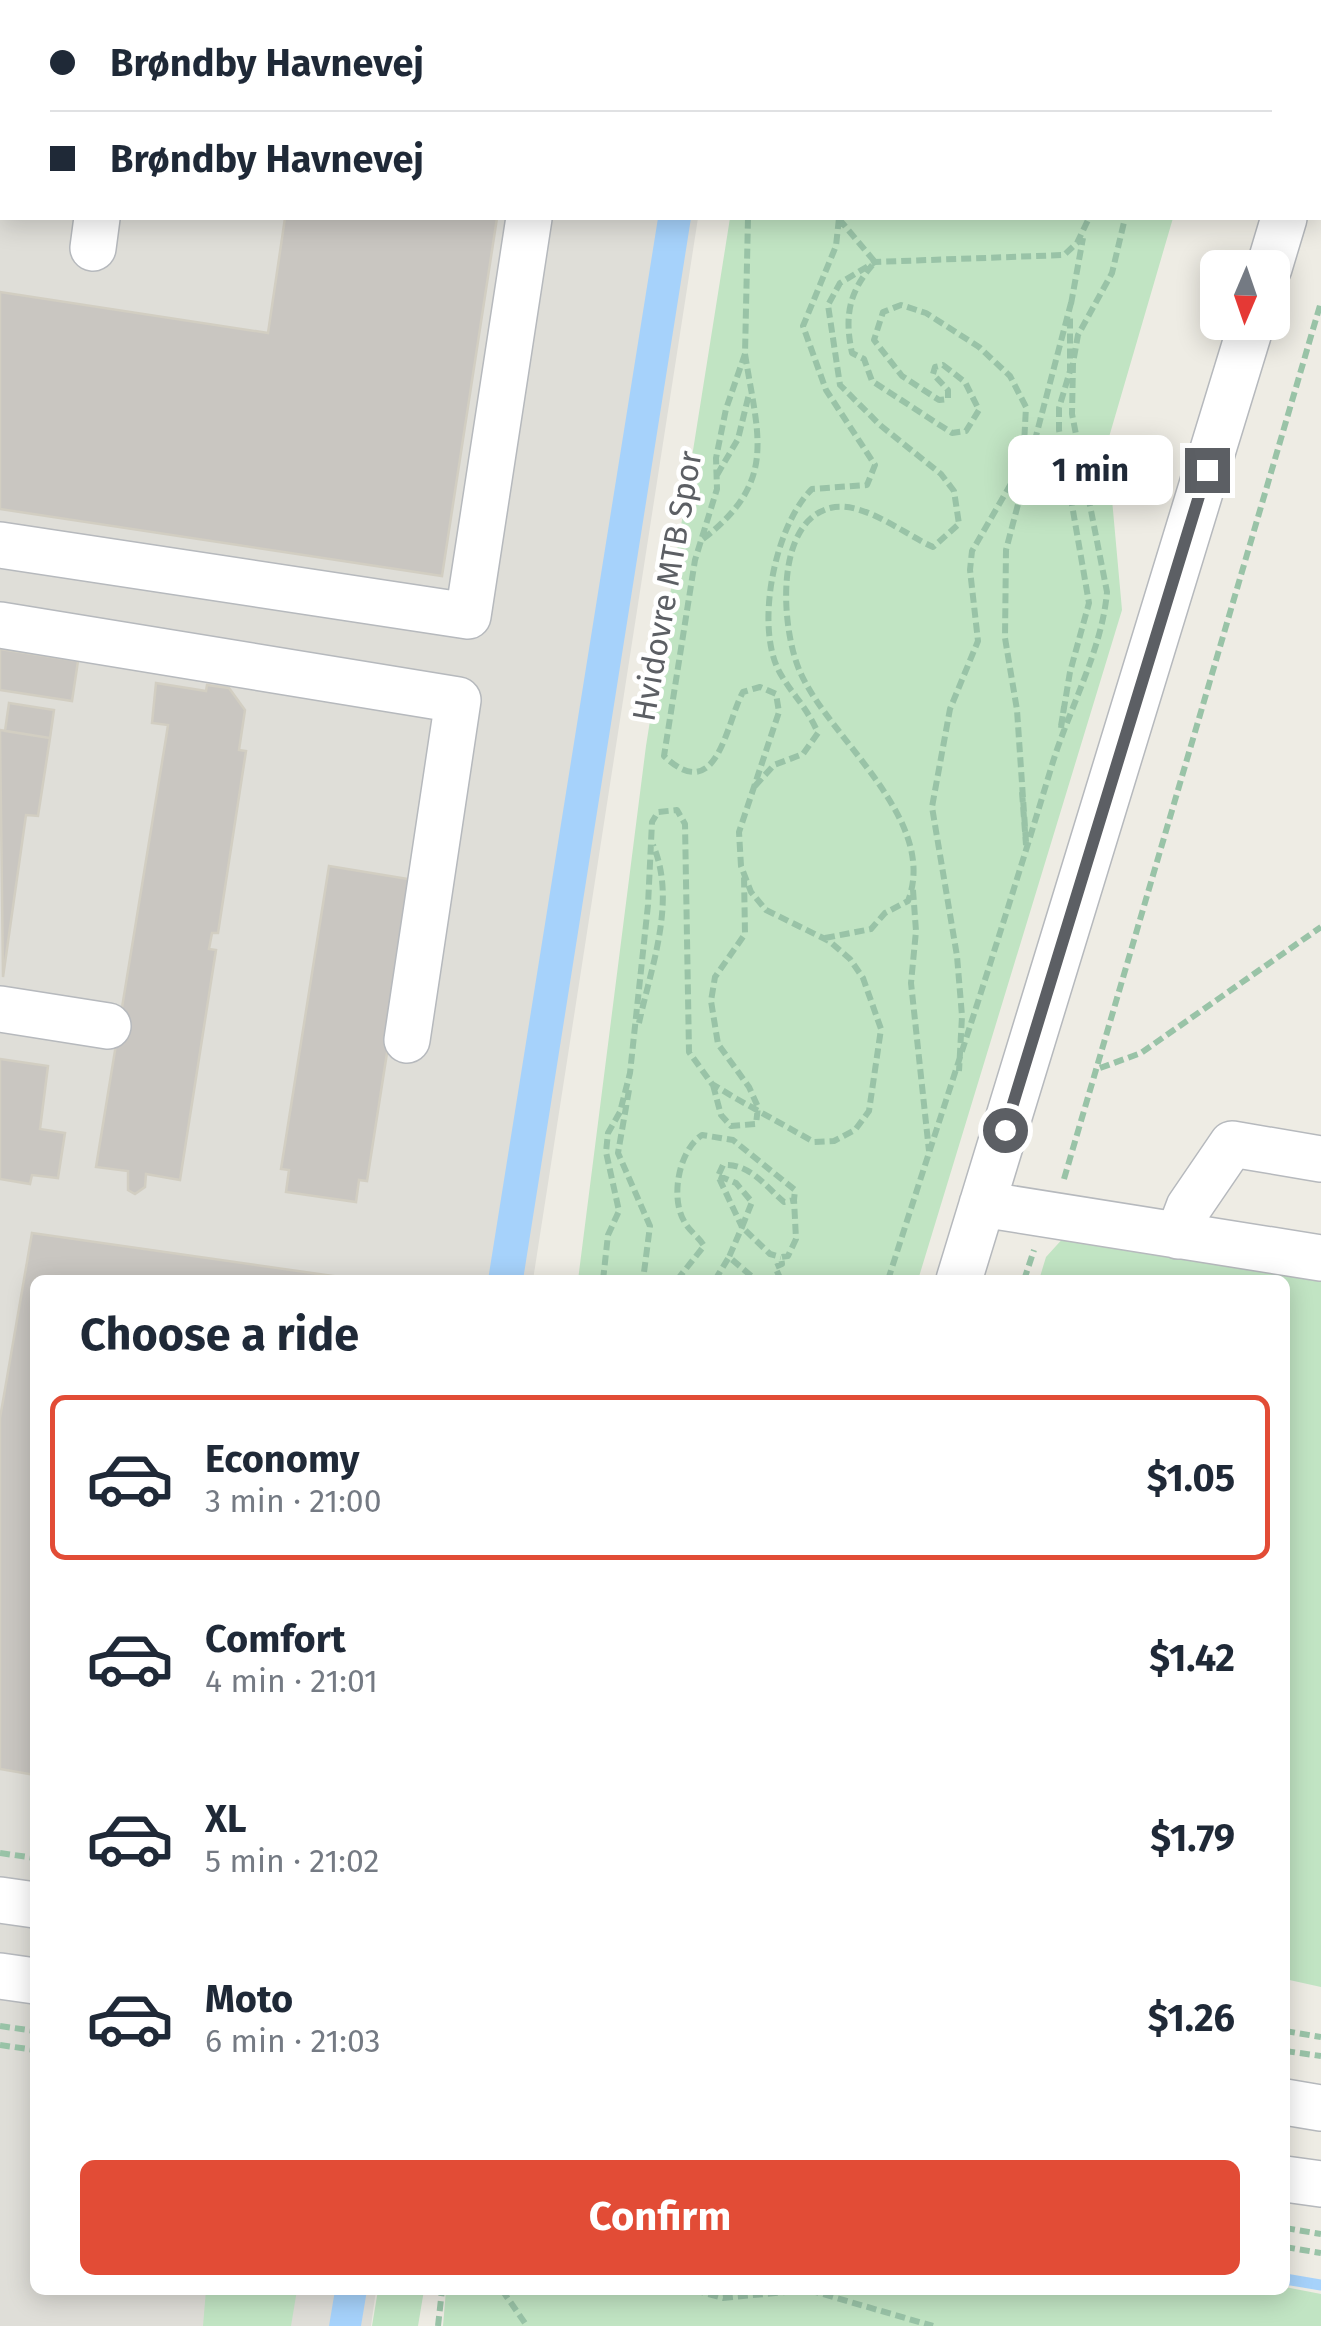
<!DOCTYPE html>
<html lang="en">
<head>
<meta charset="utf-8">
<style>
	:root { --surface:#fff; --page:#f2f2f3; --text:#1f2937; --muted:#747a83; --line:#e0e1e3; --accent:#e24c36 }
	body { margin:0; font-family:"Fira Sans",sans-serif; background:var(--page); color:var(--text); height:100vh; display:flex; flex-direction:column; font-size:38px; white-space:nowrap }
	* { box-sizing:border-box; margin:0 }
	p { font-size:32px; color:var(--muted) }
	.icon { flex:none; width:55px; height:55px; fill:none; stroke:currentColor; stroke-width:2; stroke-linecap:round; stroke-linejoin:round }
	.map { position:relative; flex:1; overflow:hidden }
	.side { position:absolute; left:30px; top:1275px; width:1260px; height:1020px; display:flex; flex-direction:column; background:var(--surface); border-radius:15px; box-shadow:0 5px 25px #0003 }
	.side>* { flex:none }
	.banner { position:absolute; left:0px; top:0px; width:1322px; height:220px; box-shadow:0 5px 25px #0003; display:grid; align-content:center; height:220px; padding:0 50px; background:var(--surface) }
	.needle { width:65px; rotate:182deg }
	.fabs { position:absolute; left:1200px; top:250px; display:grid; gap:20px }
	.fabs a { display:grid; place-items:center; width:90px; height:90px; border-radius:15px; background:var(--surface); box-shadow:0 5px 25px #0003; font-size:50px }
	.end { position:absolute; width:45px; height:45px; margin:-22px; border:12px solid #5c5f64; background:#fff; box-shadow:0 0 0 5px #fff }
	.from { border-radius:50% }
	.bubble { position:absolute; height:70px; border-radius:15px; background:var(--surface); box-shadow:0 5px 25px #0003; font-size:32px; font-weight:700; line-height:70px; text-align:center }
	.banner b { display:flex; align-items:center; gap:35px; height:95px; font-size:38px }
	.banner b+b { border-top:2px solid var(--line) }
	.banner i { width:25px; height:25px; background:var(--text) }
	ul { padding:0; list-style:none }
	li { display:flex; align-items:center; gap:30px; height:165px; margin:0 20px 15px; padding:0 30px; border:5px solid transparent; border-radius:15px }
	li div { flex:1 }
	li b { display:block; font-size:38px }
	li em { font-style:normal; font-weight:700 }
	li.on { border-color:var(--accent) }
	li>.icon { width:90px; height:90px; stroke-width:1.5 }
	h2 { padding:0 50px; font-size:45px; line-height:120px }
	.button { display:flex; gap:20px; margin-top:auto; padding:20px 50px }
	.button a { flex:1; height:115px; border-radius:15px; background:var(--accent); color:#fff; font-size:40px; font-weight:700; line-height:115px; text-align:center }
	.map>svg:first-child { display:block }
	.industrial { fill:#dfded8 }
	.green { fill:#c1e4c3 }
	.water { fill:#a6d2fb }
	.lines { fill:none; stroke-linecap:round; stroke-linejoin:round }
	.stream { stroke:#a6d2fb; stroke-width:11 }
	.building { fill:#c9c6c1; stroke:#d2cec2; stroke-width:2.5 }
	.minor-casing { stroke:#b6b9bd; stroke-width:48 }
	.path { stroke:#99c3a7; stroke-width:6; stroke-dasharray:10 5; stroke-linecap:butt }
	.minor { stroke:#fff; stroke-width:45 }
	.route { stroke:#5c5f64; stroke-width:12 }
	.labels { text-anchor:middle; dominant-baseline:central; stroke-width:9; stroke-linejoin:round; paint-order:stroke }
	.street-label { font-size:32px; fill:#5c5f64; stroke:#fff }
</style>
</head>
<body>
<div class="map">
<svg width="1321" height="2326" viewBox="0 0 1321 2326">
	<rect width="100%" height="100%" fill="#eeece4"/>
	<path class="industrial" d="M0,0H732L2,2V218H698L533,1280H35V2290H376L371,2326H0Z"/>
	<path class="green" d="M765,0H1236L765,2Z
		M730,218H1173L1107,444L1122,610L918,1280H578L646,746Z
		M1066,1235L1321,1281V1987L1285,1979V1280H1039L1046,1257Z
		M1285,2287L1321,2294V2326H443L446,2290Z
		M206,2290H297L291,2326H203Z
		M378,2290H424L418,2326H372Z"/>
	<path class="water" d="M658,218H691L523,1280H488Z
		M335,2290H367L361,2326H329Z"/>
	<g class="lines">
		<path class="stream" d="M1285,2279L1321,2285"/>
	</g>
	<path class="building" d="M285,218H497L442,576L0,509V292L268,333Z
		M0,649L78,661L72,701L0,690Z
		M156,683L206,691L207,685L229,688L245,710L239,750L246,751L218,933H212L209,949L216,950L180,1180L146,1174L145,1187L135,1194L128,1190V1171L96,1167L166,738L168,725L152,723Z
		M9,703L54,710L50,738L5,731Z
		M0,730L50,738L38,816L26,815L3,977Z
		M329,866L414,880L367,1181L359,1180L356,1202L286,1192L289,1170L281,1169Z
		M0,1059L48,1066L40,1129L65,1133L58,1178L32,1175L30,1184L0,1179Z
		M32,1233L361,1280H35V1775L0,1769V1418Z"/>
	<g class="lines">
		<defs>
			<path id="minor" d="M0,7H2
				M1320,98L1321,94
				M93,248L97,218
				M1269,268L1284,218
				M0,545L468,616L529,218
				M0,625L458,700L407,1040
				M0,1009L108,1026
				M982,1204L1321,1258
				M1178,1236L1189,1207L1232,1144L1321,1159
				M959,1280L1252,322
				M0,1900L35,1905
				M0,1976L35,1981
				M1285,2102L1321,2108
				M1285,2179L1321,2184"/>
		</defs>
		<use href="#minor" class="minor-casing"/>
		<path class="path" d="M1046,0L1048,2
			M798,2L800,0
			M868,2L870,0
			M1180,2L1181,0
			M839,219L875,262C849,291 844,315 852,353L864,359L872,381L952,433L966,431L979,410L965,382L943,365L935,367L933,374L948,390V399L939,400L902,376L874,340L883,312L901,305L926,313L979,347L1010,376L1026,407L1023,463L972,551L970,570L978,641L950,709L932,807L957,956L962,1016L959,1071
			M1071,304L1083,238
			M717,475L738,439L749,394
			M703,539C778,481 758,437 745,354
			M1061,726L1070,672L1089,603L1059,430V408L1070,371V316
			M1061,728L1064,707
			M755,786L774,765L803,754L818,733C805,704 793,696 780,673C754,627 775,525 812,489L867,485L875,465L826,390L803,326L836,246L839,218
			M1022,792L1026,845
			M1026,842L1017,710L1005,638L1006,550L1071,303
			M913,890L916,931L911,983L929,1151
			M825,938L871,929L885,913L908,901C939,820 832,741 801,674C781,632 772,517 835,507C866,503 906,535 933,547L959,524L954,491L941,474L880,425L840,385L828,305L840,283L875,262L1064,255L1077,243L1089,218
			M639,1023C651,967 677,901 653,845
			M1100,1068L1141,1053L1321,927
			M713,1085L721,1115L731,1126L756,1124L758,1107L749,1087L718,1044L711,1001L715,977L745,934L744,875
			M629,1090L618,1153L650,1226L643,1280
			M719,1176L736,1183L752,1202L742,1227L770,1254L781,1257
			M1064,1179L1321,302
			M603,1280L608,1235L619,1211L606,1152L608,1133L620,1112L630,1073L648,905L652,822L658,812L677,810L685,824L689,1052L712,1084L737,1099L814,1142L834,1141L855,1130L869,1111L881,1029L863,978L850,959L829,941L766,910L751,892L741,866L739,832L779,712L776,694L760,687L743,692C726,722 718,807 664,756L695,560L717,489L716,458L726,409L745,354L748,218
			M677,1280L704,1246C699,1237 689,1231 684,1221C670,1197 679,1150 702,1135L733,1140L795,1190L794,1200L784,1202C766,1187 750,1163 723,1165L718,1176L742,1227L729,1257L756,1280
			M715,1280L729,1257
			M781,1280L775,1267L782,1264L781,1257L788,1256L796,1239L794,1200
			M888,1280C943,1108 1000,938 1052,765C1069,709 1102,650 1107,592L1072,414L1073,363L1078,335L1112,273L1125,218
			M1024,1280L1034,1250
			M0,1853L35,1858
			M0,2026L35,2031
			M1285,2031L1321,2037
			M0,2045L35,2050
			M1285,2051L1321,2056
			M1285,2228L1321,2234
			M1285,2247L1321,2253
			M502,2290L527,2326
			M694,2290L723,2298L806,2290
			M809,2290L933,2326
			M438,2326L442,2290"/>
		<use href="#minor" class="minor"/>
	</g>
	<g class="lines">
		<path class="route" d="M1005,1130L1207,470"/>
	</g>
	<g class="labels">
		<g class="street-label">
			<text transform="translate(667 586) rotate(-80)">Hvidovre MTB Spor</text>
		</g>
	</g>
</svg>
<div class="fabs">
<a><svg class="needle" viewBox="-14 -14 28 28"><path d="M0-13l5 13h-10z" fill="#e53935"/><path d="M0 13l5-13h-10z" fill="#747a83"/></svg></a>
</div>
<i class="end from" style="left:1005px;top:1130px"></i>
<i class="end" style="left:1207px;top:470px"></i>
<div class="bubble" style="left:1008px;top:435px;width:165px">1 min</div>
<div class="banner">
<b><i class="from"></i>Brøndby Havnevej</b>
<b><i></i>Brøndby Havnevej</b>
</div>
<section class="side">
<h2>Choose a ride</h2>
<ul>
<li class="on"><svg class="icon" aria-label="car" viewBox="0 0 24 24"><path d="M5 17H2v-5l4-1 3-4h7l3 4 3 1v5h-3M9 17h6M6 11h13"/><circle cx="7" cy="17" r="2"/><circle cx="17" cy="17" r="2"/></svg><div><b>Economy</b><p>3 min · 21:00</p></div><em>$1.05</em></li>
<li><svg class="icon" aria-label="car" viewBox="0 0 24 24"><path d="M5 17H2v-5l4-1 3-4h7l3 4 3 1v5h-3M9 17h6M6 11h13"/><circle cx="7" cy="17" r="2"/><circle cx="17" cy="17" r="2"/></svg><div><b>Comfort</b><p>4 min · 21:01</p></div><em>$1.42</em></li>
<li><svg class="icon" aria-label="car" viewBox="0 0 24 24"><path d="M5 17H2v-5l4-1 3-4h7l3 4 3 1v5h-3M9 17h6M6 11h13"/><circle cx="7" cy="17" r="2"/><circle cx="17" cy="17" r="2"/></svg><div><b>XL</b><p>5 min · 21:02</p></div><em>$1.79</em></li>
<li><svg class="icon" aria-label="car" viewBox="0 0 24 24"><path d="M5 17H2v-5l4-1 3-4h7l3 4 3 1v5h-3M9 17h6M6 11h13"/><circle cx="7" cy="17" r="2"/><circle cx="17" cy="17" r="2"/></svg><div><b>Moto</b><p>6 min · 21:03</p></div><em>$1.26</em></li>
</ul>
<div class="button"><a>Confirm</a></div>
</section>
</div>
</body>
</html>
